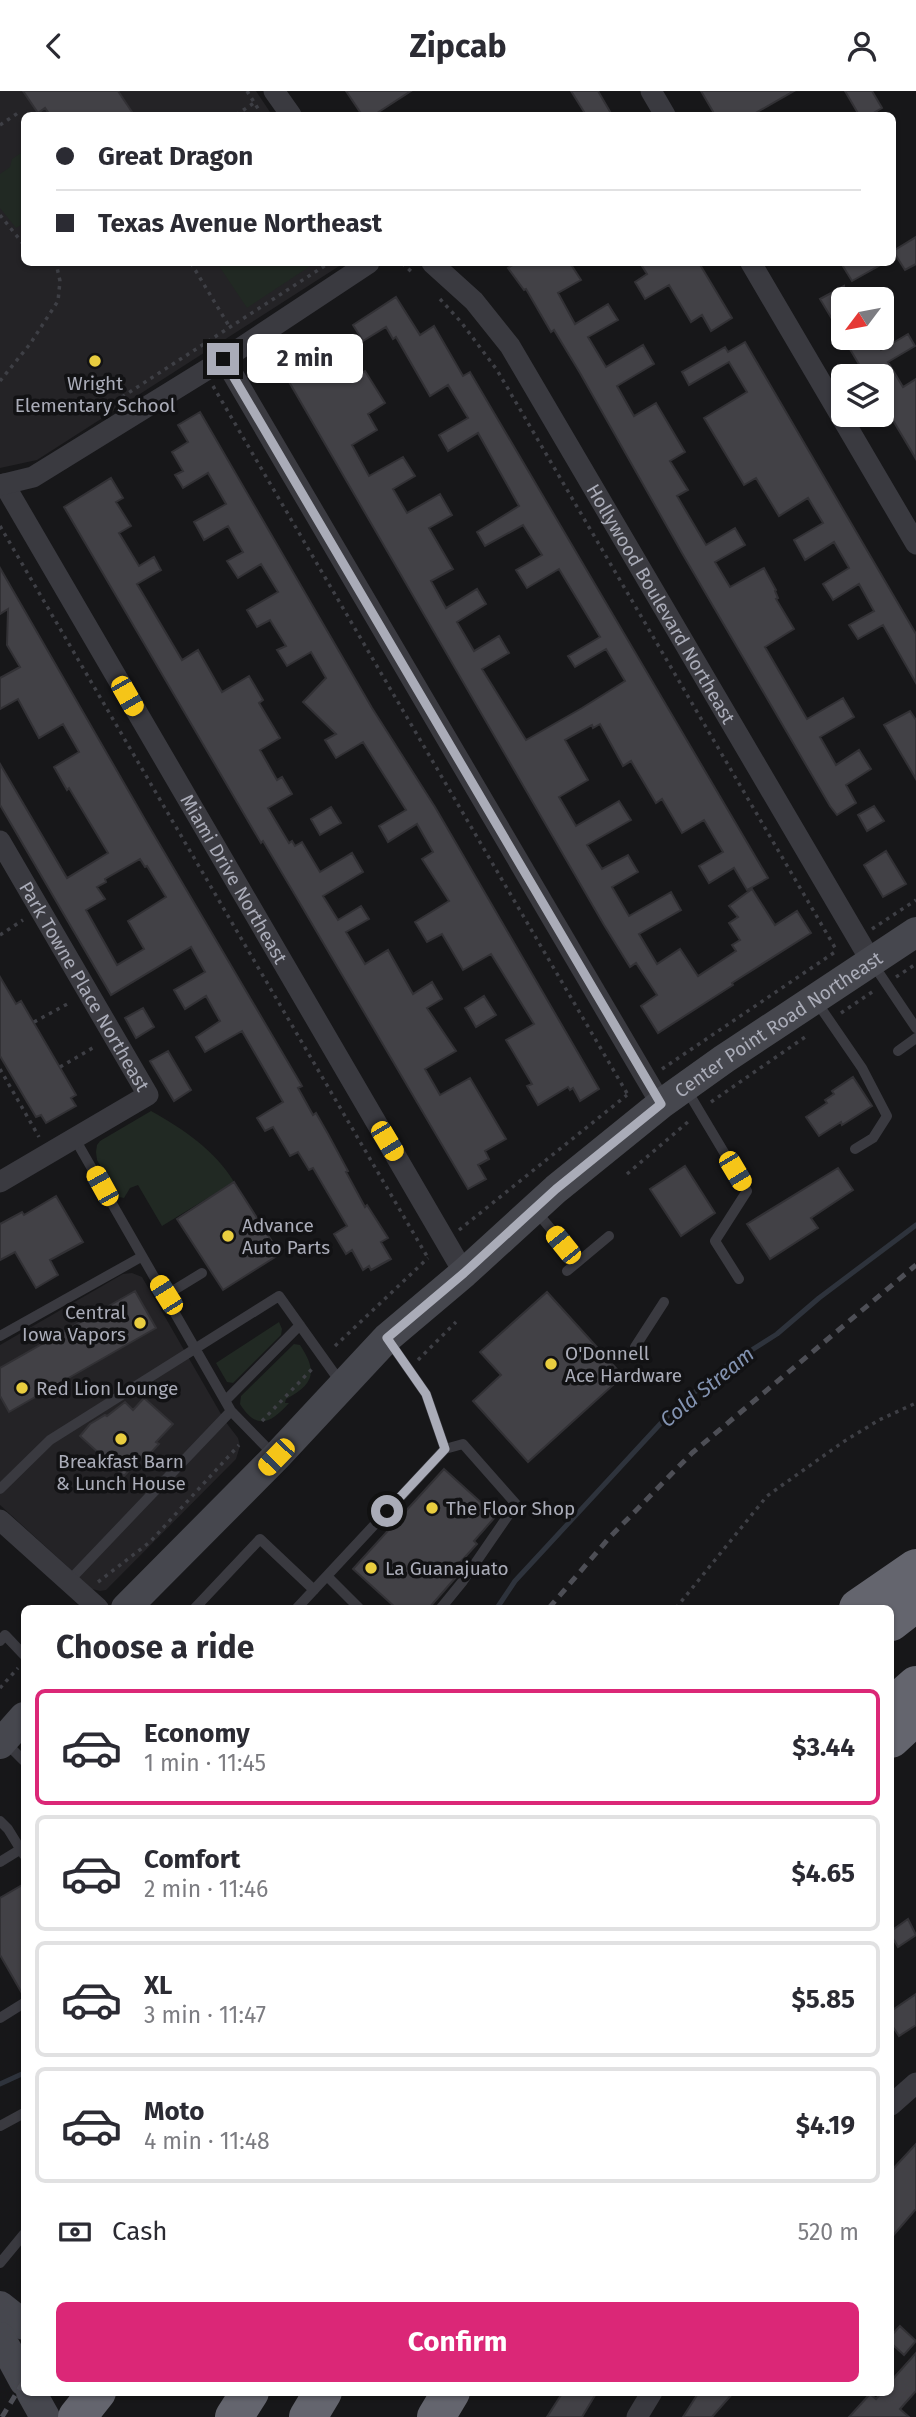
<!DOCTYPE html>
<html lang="en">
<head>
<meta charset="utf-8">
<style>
	:root { --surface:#fff; --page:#f7f7f7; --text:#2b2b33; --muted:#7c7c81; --line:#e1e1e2; --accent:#db2777 }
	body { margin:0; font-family:"Fira Sans",sans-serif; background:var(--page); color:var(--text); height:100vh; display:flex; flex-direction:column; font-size:26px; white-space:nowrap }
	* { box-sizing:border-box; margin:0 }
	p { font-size:23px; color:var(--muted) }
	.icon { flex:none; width:38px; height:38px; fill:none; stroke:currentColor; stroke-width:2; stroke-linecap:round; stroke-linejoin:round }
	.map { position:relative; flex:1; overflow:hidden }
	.details { position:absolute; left:21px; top:1514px; width:873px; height:791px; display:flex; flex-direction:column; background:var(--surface); border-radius:10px; box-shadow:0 2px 5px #0004 }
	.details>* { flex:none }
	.top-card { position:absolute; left:21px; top:21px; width:875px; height:154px; border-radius:10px; box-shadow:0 2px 5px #0004; display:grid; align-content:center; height:154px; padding:0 35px; background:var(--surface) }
	.needle { width:46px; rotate:238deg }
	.fabs { position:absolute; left:831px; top:196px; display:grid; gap:14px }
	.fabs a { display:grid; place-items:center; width:63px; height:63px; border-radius:10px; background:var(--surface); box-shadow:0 2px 5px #0004; font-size:35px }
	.end { position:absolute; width:32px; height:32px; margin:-16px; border:9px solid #aaacb8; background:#111; box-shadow:0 0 0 4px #111 }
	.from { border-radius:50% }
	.bubble { position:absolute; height:49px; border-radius:10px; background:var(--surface); box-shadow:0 2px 5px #0004; font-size:23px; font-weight:700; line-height:49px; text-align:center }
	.car { position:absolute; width:21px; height:42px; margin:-21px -10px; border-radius:9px; box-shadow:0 0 5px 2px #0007; background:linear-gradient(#f5c518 24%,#345 0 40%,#f5c518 0 76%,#345 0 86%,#f5c518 0) }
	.top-card b { display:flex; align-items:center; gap:24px; height:66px; font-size:26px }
	.top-card b+b { border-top:2px solid var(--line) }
	.top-card i { width:18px; height:18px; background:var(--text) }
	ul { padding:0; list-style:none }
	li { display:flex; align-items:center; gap:21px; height:116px; margin:0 14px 10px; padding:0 21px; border:4px solid var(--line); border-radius:10px }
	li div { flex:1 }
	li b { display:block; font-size:26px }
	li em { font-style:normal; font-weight:700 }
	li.selected { border-color:var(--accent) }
	li>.icon { width:63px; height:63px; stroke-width:1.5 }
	h2 { padding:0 35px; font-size:32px; line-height:84px }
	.pay { display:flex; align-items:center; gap:18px; height:77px; padding:0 35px; font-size:26px }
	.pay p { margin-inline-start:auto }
	.cta { display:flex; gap:14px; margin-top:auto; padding:14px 35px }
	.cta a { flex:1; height:80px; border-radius:10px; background:var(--accent); color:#fff; font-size:28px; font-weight:700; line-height:80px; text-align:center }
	header { display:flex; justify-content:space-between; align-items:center; height:91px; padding:0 35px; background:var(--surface); font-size:32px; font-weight:700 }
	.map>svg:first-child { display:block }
	.built { fill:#242326 }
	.green { fill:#212923 }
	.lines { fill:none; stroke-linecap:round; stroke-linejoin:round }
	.stream { stroke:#2e333c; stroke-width:5 }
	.building { fill:#424146; stroke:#323135; stroke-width:2; fill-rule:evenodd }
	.path { stroke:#3e3f45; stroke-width:3.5; stroke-dasharray:3.5 5; stroke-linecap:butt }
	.lane { stroke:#3a3a40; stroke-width:10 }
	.street { stroke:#3a3a40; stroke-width:21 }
	.secondary { stroke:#46474e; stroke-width:30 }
	.highway { stroke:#64656e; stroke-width:38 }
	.rail { stroke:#4d4e55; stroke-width:5; stroke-dasharray:9 7; stroke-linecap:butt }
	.route { stroke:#aaacb8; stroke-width:9 }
	.poi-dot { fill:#e9cd3f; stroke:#121214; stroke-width:2.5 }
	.labels { text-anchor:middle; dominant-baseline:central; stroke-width:7; stroke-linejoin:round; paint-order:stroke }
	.poi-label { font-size:19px; fill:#aaacb8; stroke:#121214; text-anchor:start }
	.street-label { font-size:19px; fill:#aaacb8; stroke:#121214 }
	.water-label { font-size:21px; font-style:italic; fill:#8393b1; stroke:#121214 }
</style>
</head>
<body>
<header><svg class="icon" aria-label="back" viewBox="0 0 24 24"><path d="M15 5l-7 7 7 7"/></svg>Zipcab<svg class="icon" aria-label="person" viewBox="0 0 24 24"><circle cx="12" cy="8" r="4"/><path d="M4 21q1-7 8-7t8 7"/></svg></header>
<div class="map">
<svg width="916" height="2326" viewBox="0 0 916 2326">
	<rect width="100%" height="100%" fill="#171719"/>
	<path class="built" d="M0,0H256L272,24H24V172H344L37,369L0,377Z
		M132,1182L142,1186L225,1330L238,1347L240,1355L236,1368L106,1499L100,1500L92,1498L0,1414V1254L123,1183Z"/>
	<path class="green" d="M24,60V132L16,137L0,117V83L10,76L12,68Z
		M217,172H315L247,217Z
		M151,1020C182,1037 216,1060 234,1091L162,1135L138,1094L130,1097L124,1107L119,1106L97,1069L96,1061L97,1054L100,1050Z
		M279,1231L282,1238L281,1244L233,1292L227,1291L216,1272Z
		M294,1253L300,1254C318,1281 314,1293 286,1308L285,1312H289C271,1332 257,1340 240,1313L241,1305Z"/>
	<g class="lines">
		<path class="stream" d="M497,1517L515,1490L674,1318L728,1274L777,1243L819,1207L916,1134
			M0,1993L24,1982"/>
	</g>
	<path class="building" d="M23,0H118L134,24H50L45,17L38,22Z
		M346,0H411L374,24H362Z
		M571,0H598L612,24H586Z
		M701,0H794L752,24H715Z
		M845,0H872L882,17L870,24H859Z
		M916,146V173L905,179L893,160Z
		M516,172H570L581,189L558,202L575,233L608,213L618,229L588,246L606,276L643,254L654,273L617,295L634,325L656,312L685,361L670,370L688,399L677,405L706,454L735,437L745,454L715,471L730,496L764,477L776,499L775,500L778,507L776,508L794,538L765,556L807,628L843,607L854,626L820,646L836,674L859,659L871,678L846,694L856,712L837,724L830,715L682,462L580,282L554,239L551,241L526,198L524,199L508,177Z
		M640,172H699L732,227L711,240L702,224L691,231L669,194L645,208L635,191L647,183Z
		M841,172H884L852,190Z
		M844,195V247H874L881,259L908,243L915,255L888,271L903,296L916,288V368L882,311V285H866L820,208Z
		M396,206L420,244L434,235L463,285L470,281L768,787L747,799L734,777L709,792L699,775L723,761L704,729L682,742L662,708L656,712L631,670L623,675L600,633L593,637L592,634L565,649L588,689L559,706L576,735L619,710L631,729L587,754L602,778L628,764L638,781L612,796L629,825L671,801L681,819L639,843L657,873L680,858L698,885L736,860L732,854L740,849L729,832L738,826L729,815L752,798L775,834L797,820L811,842L732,892L733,894L658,942L641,915L657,904L636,872L630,876L604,834L281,277L324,252L342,283L348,280L352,287L365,280L385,312L368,323L377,339L352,354L369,385L403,366L415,385L393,398L407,422L440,403L452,424L429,437L453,478L431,490L446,517L477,498L486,513L457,531L474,560L499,545L509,562L482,578L526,649L582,617L625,590L606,558L575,576L568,565L600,546L571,498L559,478L527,497L516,479L542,464L523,434L485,455L477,441L519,415L478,342L448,360L439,344L468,327L448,294L430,305L396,246L393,248L386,236L363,250L353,234Z
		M745,251L916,543V592L883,534L858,548L849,534L874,520L859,493L833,509L823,493L849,477L834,451L805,469L794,449L823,432L808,407L779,425L756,387L744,394L704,327L747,301L729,271L689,294L682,281L725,256L728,261Z
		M200,321L372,617L435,716L599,998L580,1010L573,997L570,999L568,996L538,1014L527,995L532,993L506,949L534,933L491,863L463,879L442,843L427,851L415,831L449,810L422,768L433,761L417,733L388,751L379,735L406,719L363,651L336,667L325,649L336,643L303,611L326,587L311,561L287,575L277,559L286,555L270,529L257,536L247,519L278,501L261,473L238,487L227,470L243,461L228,435L204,449L194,431L226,413L208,382L183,397L175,384L183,380L172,361L188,351L178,334Z
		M111,387L123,407L116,411L131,435L119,442L139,475L154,466L161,479L137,493L182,569L198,559L222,601L249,585L263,609L259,612L280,647L260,659L277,689L282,686L292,703L268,717L289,752L292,750L295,755L302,751L320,781L352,762L363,781L323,805L338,829L361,815L369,828L346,841L365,873L388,859L413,903L432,891L442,908L427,917L456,960L425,978L440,1004L470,987L506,1048L485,1060L489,1068L478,1074L486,1088L468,1098L298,809L263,750L261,752L64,416Z
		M0,477L147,732L302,995L298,997L313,1024L316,1022L328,1043L348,1080L346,1081L365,1116L367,1114L388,1147L381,1151L391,1168L371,1179L369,1175L363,1179L352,1159L346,1163L334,1143L347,1135L313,1077L309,1079L298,1061L290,1065L273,1036L265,1040L257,1027L283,1011L242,940L205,961L196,946L220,930L206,905L185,918L174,899L205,881L191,856L111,904L0,714V673L67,787L108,762L69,697L67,699L54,676L79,661L63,633L39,647L18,608L0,618V587L20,576L7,554L8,518L0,523ZM140,768L145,776L147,775L166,806L128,830L144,858L117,874L86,819L105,808L97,796L106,791L105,788Z
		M910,620L916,629V688L884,634Z
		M874,715L884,730L867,740L858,724Z
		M331,716L341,732L320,744L311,728Z
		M886,760L906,793L883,806L864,774Z
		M0,886L16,913L21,910L76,1004L71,1007L76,1015L46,1032L41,1024L36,1026L0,965Z
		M484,905L496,924L476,936L465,917Z
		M143,917L154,936L136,947L125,927Z
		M168,960L191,999L174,1010L150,970Z
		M853,986L872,1015L842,1034L841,1031L819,1045L806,1026L827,1012L825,1009L834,1003L832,1000Z
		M685,1075L715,1122L681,1145L650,1098Z
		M838,1077L853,1099L811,1127L818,1137L770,1168L747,1133Z
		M234,1091L280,1163L223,1199L177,1128Z
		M56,1105L83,1151L50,1169L58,1184L36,1197L15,1161L0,1169V1133L22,1121L24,1124Z
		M135,1200L156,1237L9,1321L0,1305V1277Z
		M547,1201L623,1285L528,1371L473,1310L501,1284L480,1261Z
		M144,1307L173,1333L156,1351L159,1353L147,1366L144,1363L124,1385L80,1345L90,1333L105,1324L107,1325L125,1311L133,1319Z
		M444,1378L496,1425L474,1450L477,1453L455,1477L460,1481L457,1485L429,1517H396L353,1478Z
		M24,1793V1904H23L0,1864V1807Z
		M908,1828L916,1844L898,1856L891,1844V1840Z
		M916,1903V1934L899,1945L891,1933V1920Z
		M916,2053V2118L891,2147V2080Z
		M900,2235L916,2250L904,2264L891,2252V2245Z
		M916,2262V2300L900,2318L909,2326H849L870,2303L876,2308L882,2301H891V2290Z
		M563,2301H597L582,2326H547Z
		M699,2301H734L712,2326H683Z"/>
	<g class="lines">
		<path class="path" d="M247,0L262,24
			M236,24L254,12
			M0,34L21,20
			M0,124L24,154
			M191,172L229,235
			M402,172L414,183
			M440,208L461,231L497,279L837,860
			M0,290L30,253L58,210L60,190L56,172
			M213,295L628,1004
			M122,306L329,172
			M0,435L428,1167
			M872,838L916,809
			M0,844L23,829
			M896,886L916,873
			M841,922L875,899
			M34,931L71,911
			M60,976L96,955
			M0,978L39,1046
			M662,978L838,859
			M711,1011L808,944
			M627,1083L689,1030
			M459,1139L627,1004
			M335,1255L428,1167
			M418,1269L456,1231
			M262,1330L312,1278
			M98,1491L150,1451L239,1354
			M676,1517L767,1405L843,1351L879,1329L916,1312
			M0,1597L18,1577"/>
		<path class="lane" d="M873,873L916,937
			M816,910L862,977L887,1025L873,1047L855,1058
			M898,960L916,947
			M685,996L747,1100L715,1150L739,1188
			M75,1048L231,1320L274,1364
			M536,1120L578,1171
			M567,1180L609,1145
			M166,1204L202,1182
			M0,1245L141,1166
			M389,1250L426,1303L445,1358
			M635,1256L664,1211
			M226,1309L300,1234
			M0,1398L50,1349L279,1205L341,1292
			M327,1485L359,1517
			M68,1491L231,1320
			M195,1517L260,1448L314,1499
			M297,1517L445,1358L463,1353L516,1413L463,1490L441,1517
			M0,1550L5,1544L24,1564
			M5,1651L24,1670
			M0,1730L8,1738L24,1764
			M0,1771L21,1758
			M0,1927L24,1912
			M0,2035L24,2022
			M0,2172L24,2143"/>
		<g class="street">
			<path d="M274,0L291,24"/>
			<path d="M651,0L665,24"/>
			<path id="s1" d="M432,172L474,210L510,255L871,870"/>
			<path d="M751,172L916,453"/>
			<path d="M224,268L661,1013"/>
			<path id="s2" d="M4,393L464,1182"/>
			<path d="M0,394L33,386L224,268L369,172"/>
			<path id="s3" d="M0,750L148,1004L0,1091"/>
			<path d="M0,1429L98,1517"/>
			<path d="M891,2014L916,1992"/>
			<path d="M637,2326L652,2301"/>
		</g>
		<g class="secondary">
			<path id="s4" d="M126,1517L276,1366L387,1247L464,1182L556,1098L661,1013L724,968L916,841"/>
			<path d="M0,1653L24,1626"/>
			<path d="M0,2215L24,2234"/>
			<path d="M0,2246L24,2290"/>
			<path d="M31,2301L45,2326"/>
		</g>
		<path class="highway" d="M858,1517L916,1477
			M891,1531L916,1512
			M891,1616L916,1594
			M891,1648L916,1625
			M77,2326L97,2301
			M234,2326L250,2301
			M308,2326L323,2301
			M436,2326L451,2301"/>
		<path class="rail" d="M549,1517L609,1447L692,1362L916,1174
			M2,2326L24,2290"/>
	</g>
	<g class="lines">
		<path class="route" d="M223,268L661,1013L556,1098L464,1182L387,1247L426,1303L445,1358L387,1420"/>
	</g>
	<g class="poi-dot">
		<circle cx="95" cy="270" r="7"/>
		<circle cx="228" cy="1145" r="7"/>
		<circle cx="140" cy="1232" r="7"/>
		<circle cx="551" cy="1273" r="7"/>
		<circle cx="22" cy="1297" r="7"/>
		<circle cx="121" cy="1348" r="7"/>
		<circle cx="432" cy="1417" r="7"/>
		<circle cx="371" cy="1477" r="7"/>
	</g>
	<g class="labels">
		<g class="poi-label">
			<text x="95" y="292" text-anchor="middle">Wright<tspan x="95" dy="22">Elementary School</tspan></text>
			<text x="242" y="1134">Advance<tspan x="242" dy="22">Auto Parts</tspan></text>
			<text x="126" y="1221" text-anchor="end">Central<tspan x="126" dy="22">Iowa Vapors</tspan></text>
			<text x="565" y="1262">O'Donnell<tspan x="565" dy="22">Ace Hardware</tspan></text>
			<text x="36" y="1297">Red Lion Lounge</text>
			<text x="121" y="1370" text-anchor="middle">Breakfast Barn<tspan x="121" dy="22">&amp; Lunch House</tspan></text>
			<text x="446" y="1417">The Floor Shop</text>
			<text x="385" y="1477">La Guanajuato</text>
		</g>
		<g class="street-label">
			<text stroke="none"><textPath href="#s1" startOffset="413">Hollywood Boulevard Northeast</textPath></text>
			<text stroke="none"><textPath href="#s2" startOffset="457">Miami Drive Northeast</textPath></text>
			<text stroke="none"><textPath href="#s3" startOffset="168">Park Towne Place Northeast</textPath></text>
			<text stroke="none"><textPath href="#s4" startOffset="878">Center Point Road Northeast</textPath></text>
		</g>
		<g class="water-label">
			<text transform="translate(707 1296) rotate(-39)">Cold Stream</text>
		</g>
	</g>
</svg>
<div class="fabs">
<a><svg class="needle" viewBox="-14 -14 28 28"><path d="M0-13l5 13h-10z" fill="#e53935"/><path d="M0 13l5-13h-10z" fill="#7c7c81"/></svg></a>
<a><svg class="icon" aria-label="layers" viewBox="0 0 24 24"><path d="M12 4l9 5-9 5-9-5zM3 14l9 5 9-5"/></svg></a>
</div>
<i class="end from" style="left:387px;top:1420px"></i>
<i class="end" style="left:223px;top:268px"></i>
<div class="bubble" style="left:247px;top:243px;width:116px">2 min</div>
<i class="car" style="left:127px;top:605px;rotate:150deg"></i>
<i class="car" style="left:387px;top:1050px;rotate:149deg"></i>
<i class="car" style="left:735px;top:1080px;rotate:149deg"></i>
<i class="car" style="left:102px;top:1095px;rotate:331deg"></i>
<i class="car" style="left:563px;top:1154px;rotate:321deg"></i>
<i class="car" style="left:166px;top:1204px;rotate:328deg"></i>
<i class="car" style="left:276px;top:1366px;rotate:224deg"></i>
<div class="top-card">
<b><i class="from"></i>Great Dragon</b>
<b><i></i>Texas Avenue Northeast</b>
</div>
<section class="details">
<h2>Choose a ride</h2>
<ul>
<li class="selected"><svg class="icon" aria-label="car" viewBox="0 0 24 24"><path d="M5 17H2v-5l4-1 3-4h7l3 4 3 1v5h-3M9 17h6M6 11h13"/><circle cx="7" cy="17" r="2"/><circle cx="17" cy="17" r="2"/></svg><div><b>Economy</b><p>1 min · 11:45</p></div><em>$3.44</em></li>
<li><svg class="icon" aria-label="car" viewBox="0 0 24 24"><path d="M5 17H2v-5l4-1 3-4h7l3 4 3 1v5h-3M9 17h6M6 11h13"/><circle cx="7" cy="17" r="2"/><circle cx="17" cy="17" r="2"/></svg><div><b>Comfort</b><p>2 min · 11:46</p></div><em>$4.65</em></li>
<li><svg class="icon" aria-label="car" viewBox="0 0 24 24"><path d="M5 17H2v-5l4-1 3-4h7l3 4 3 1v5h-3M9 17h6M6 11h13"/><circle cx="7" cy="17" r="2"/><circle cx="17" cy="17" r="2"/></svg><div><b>XL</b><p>3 min · 11:47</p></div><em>$5.85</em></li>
<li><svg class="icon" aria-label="car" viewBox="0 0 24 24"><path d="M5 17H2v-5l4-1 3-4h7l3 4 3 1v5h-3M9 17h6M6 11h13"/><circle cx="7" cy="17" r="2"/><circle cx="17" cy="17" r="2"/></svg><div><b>Moto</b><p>4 min · 11:48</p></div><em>$4.19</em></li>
</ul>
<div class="pay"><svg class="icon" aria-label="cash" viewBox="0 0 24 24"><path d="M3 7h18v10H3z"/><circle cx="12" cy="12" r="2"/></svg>Cash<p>520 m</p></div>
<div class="cta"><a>Confirm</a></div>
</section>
</div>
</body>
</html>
